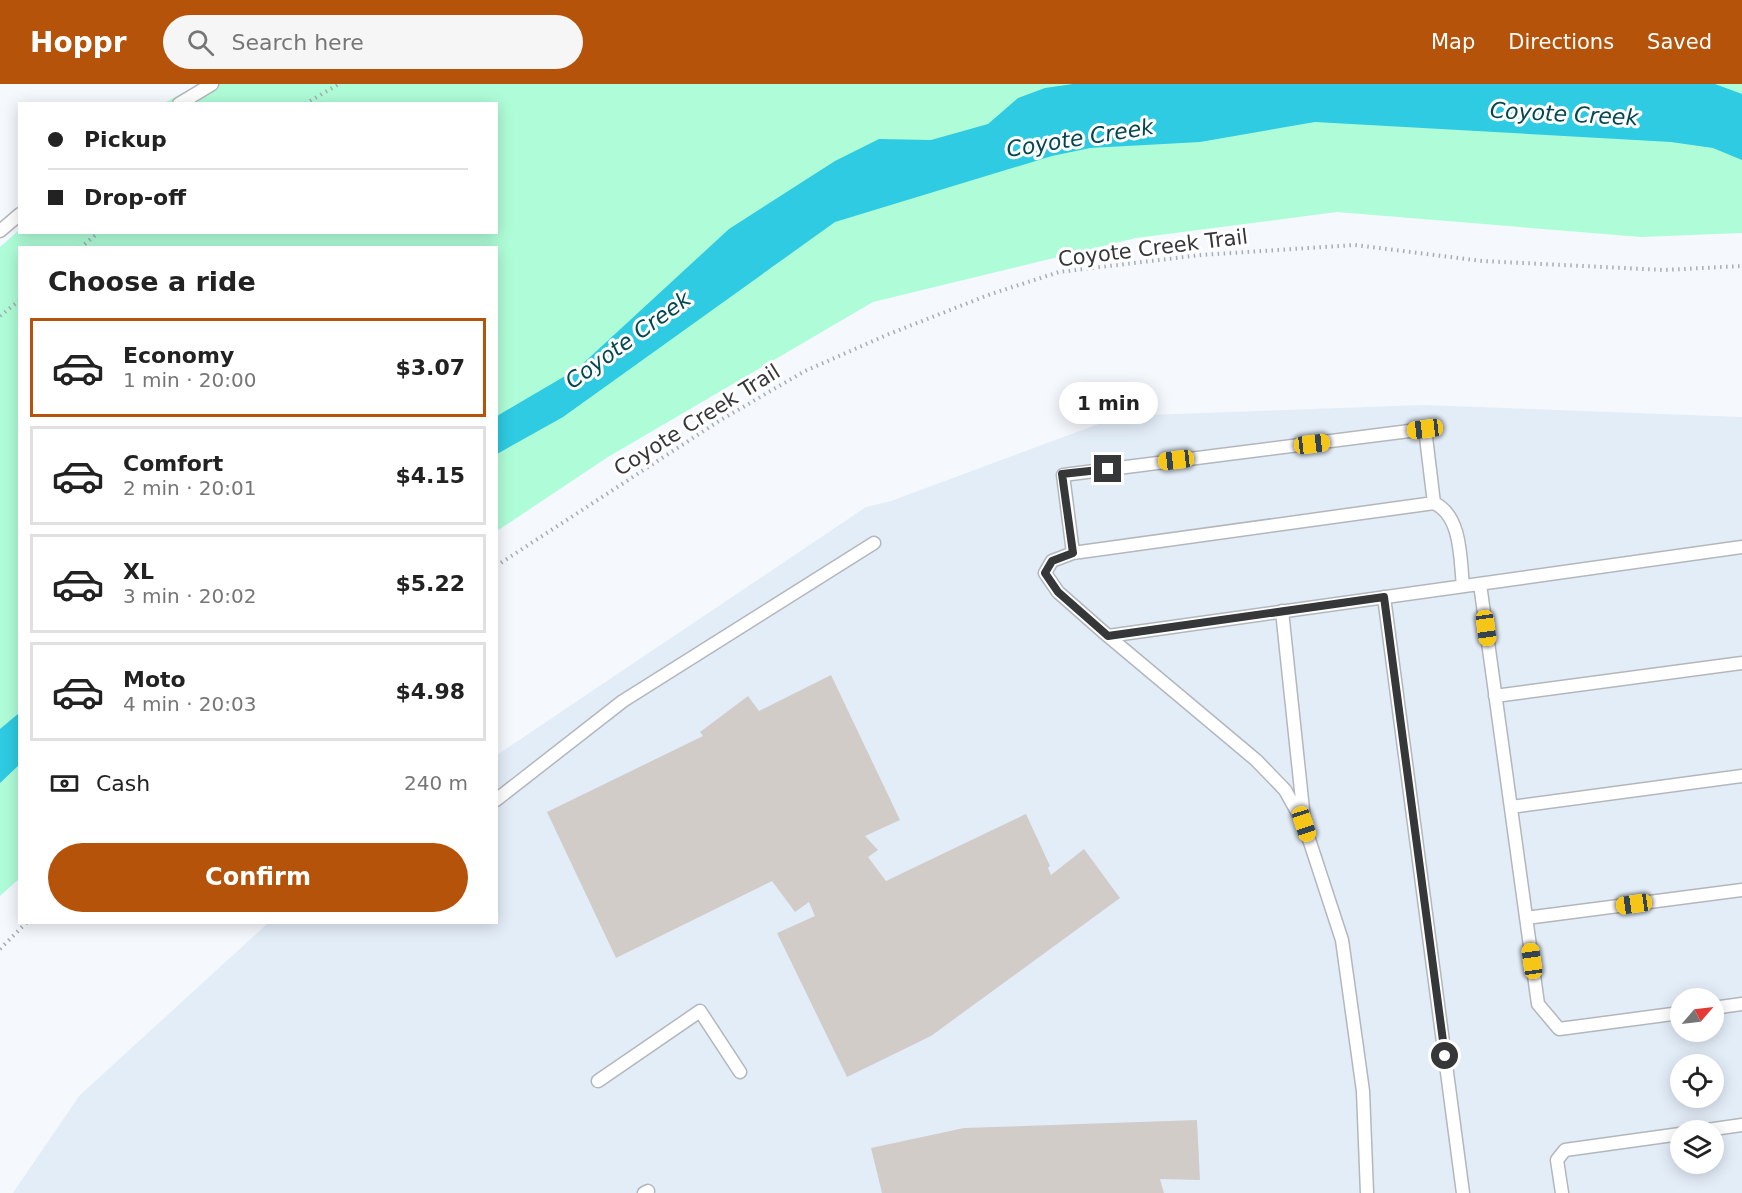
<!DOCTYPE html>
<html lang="en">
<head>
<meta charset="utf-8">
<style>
	:root { --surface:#fff; --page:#f6f6f6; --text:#222; --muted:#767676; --line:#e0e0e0; --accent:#b45309 }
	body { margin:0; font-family:"DejaVu Sans",sans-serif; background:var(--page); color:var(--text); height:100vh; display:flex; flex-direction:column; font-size:22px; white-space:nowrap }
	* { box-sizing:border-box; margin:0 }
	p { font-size:20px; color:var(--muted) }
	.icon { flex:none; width:33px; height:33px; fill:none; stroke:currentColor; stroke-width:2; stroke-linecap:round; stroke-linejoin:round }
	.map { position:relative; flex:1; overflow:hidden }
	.drawer { position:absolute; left:18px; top:162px; width:480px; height:678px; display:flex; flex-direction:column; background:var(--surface); border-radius:0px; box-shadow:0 3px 15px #0003 }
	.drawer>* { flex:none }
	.hud { position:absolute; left:18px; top:18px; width:480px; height:132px; border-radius:0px; box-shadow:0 3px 15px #0003; display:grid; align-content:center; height:132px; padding:0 30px; background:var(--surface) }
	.needle { width:39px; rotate:62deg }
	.fabs { position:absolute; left:1670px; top:904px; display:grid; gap:12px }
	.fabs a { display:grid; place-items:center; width:54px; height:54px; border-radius:50%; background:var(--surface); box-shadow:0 3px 15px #0003; font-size:30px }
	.end { position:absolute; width:27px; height:27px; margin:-14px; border:8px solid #363739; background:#fff; box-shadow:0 0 0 3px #fff }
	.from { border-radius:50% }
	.bubble { position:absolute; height:42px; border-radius:21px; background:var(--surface); box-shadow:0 3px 15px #0003; font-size:20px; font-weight:700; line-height:42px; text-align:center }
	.car { position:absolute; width:18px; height:36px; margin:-18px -9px; border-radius:8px; box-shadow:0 0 4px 2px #0007; background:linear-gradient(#f5c518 24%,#345 0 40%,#f5c518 0 76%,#345 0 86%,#f5c518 0) }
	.hud b { display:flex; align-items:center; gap:21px; height:57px; font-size:22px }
	.hud b+b { border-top:2px solid var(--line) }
	.hud i { width:15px; height:15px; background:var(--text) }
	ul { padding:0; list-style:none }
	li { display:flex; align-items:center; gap:18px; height:99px; margin:0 12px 9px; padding:0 18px; border:3px solid var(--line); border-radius:0px }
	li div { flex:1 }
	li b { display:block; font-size:22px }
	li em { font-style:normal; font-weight:700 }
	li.on { border-color:var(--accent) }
	li>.icon { width:54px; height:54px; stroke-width:1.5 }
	h2 { padding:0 30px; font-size:27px; line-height:72px }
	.pay { display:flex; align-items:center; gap:15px; height:66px; padding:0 30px; font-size:22px }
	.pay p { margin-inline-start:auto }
	.primary-button { display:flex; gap:12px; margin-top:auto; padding:12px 30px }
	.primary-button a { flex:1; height:69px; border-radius:36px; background:var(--accent); color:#fff; font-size:24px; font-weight:700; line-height:69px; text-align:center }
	header { display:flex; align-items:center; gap:36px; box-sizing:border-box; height:84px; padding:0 30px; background:var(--accent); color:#fff }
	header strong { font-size:28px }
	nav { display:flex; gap:33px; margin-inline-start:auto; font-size:21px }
	.search { width:420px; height:54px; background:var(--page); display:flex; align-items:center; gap:15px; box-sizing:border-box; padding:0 21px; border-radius:33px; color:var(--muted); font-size:22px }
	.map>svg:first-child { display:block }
	.built { fill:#e3edf8; fill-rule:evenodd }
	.green { fill:#affdd8 }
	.water { fill:#2ecbe2 }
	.building { fill:#d1ccc8 }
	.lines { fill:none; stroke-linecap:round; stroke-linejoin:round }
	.service-casing { stroke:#b3b7bc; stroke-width:15 }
	.path { stroke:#a9acb0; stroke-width:4; stroke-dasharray:1.5 4.5; stroke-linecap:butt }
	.service { stroke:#fff; stroke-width:12 }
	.route { stroke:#363739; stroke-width:8 }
	.labels { text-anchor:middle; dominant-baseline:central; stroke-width:6; stroke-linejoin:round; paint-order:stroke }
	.street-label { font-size:21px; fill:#363739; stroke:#fff }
	.water-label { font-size:22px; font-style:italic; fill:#034851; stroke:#fff }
</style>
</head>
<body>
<header>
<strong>Hoppr</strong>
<div class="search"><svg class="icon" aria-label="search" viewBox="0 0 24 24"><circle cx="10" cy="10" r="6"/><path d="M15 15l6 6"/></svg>Search here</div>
<nav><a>Map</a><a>Directions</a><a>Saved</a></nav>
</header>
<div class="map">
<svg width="1742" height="1109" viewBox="0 0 1742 1109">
	<rect width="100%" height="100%" fill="#f5f9fe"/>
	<path class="built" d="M1423,321L1742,333V1109H13L79,1012L268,839L496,838L497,671L866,423L891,417L1120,332ZM1680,915H1713V948H1680ZM1680,981H1713V1014H1680ZM1680,1047H1713V1080H1680Z"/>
	<path class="green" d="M199,0H1742V149L1641,153L1337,128L1136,154L873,218L608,373L497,447L496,164H20V794L0,812V163L19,146L20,148H496V20L164,19Z"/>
	<path class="water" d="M1073,0H1715L1742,10V76L1713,64L1671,58L1315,38L1200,58L1090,64L1052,72L835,138L563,333L497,370V332L577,285L729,145L835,77L879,55L931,56L988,40L1018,14L1045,4Z
		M19,629V681L0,699V645Z"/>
	<path class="building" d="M831,591L900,736L865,752L878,766L868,773L886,797L1026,730L1050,782L1048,784L1051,791L1084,765L1120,814L931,952L847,993L777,849L815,832L809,818L795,828L772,797L616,874L547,728L703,652L700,648L748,612L759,627Z
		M1197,1036L1200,1096L1160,1095L1164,1109H882L871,1064L964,1044Z"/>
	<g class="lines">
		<defs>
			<path id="service" d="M179,20L212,0
				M0,147L20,130
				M1073,469L1063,391L1425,345L1434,419
				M1480,500L1538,920L1559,945L1680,929
				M1384,513L1463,1109
				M1282,527L1304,735
				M1108,552L1058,508L1045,489L1052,477L1073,469L1434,419C1462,432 1460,475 1463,502
				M1495,612L1742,579
				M496,716L623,617L874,459
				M1511,723L1742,692
				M1526,834L1742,806
				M1713,924L1742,920
				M598,997L700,927L740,988
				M1700,1047L1742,1041
				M644,1109L648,1107
				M1367,1109L1363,1007L1342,856L1304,740L1285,706L1256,676L1108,552L1742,463
				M1562,1109L1557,1076L1565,1066L1680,1050"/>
		</defs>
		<use href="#service" class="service-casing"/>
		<path class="path" d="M305,20L339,0
			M80,164L99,148
			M0,232L20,216
			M496,482L719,337L805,287L889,250L991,210L1059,188L1201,171L1355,161L1482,177L1664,186L1742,182
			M0,865L27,838"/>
		<use href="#service" class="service"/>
	</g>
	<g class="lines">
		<path class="route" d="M1108,385L1062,390L1073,469L1052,477L1045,489L1058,508L1108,552L1384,513L1445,972"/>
	</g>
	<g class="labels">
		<g class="street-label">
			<text transform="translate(1153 164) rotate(-7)">Coyote Creek Trail</text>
			<text transform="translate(697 336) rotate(-32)">Coyote Creek Trail</text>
		</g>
		<g class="water-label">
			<text transform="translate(1564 30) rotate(3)">Coyote Creek</text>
			<text transform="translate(1080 54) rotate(-9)">Coyote Creek</text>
			<text transform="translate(628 256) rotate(-36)">Coyote Creek</text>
		</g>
	</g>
</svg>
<div class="fabs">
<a><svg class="needle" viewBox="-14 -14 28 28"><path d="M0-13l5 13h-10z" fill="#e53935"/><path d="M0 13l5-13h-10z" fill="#767676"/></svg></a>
<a><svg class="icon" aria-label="locate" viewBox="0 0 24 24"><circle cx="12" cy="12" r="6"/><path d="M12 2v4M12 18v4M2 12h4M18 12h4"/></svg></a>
<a><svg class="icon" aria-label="layers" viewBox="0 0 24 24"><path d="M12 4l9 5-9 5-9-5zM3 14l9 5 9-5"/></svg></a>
</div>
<i class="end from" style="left:1445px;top:972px"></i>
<i class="end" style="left:1108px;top:385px"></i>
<div class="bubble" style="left:1059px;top:298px;width:99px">1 min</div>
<i class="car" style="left:1425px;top:345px;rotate:263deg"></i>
<i class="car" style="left:1312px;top:360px;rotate:83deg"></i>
<i class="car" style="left:1176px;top:376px;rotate:263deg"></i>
<i class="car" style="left:1486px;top:544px;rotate:172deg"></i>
<i class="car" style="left:1304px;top:740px;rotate:162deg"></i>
<i class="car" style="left:1634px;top:820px;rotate:262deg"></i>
<i class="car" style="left:1532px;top:877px;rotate:352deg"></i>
<div class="hud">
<b><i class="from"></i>Pickup</b>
<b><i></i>Drop-off</b>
</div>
<section class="drawer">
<h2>Choose a ride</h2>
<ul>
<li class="on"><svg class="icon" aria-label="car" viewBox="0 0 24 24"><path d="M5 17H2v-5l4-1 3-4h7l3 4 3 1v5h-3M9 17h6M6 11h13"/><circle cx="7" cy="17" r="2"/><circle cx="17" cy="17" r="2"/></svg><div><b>Economy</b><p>1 min · 20:00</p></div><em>$3.07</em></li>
<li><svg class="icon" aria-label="car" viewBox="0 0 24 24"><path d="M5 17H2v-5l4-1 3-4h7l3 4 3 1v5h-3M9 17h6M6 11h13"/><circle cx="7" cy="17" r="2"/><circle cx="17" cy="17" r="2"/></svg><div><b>Comfort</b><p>2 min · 20:01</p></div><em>$4.15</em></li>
<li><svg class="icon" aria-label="car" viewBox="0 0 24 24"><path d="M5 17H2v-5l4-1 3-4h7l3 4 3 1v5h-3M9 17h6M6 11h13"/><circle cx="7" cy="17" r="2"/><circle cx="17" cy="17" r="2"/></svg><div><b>XL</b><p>3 min · 20:02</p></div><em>$5.22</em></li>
<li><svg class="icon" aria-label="car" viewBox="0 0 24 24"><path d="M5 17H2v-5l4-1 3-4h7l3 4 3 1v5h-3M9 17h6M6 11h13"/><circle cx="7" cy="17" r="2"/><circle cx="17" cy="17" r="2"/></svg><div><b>Moto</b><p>4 min · 20:03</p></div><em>$4.98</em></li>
</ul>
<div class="pay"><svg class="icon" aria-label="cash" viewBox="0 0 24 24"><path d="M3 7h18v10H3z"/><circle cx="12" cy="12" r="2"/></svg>Cash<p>240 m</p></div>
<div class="primary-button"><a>Confirm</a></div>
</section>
</div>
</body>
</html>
